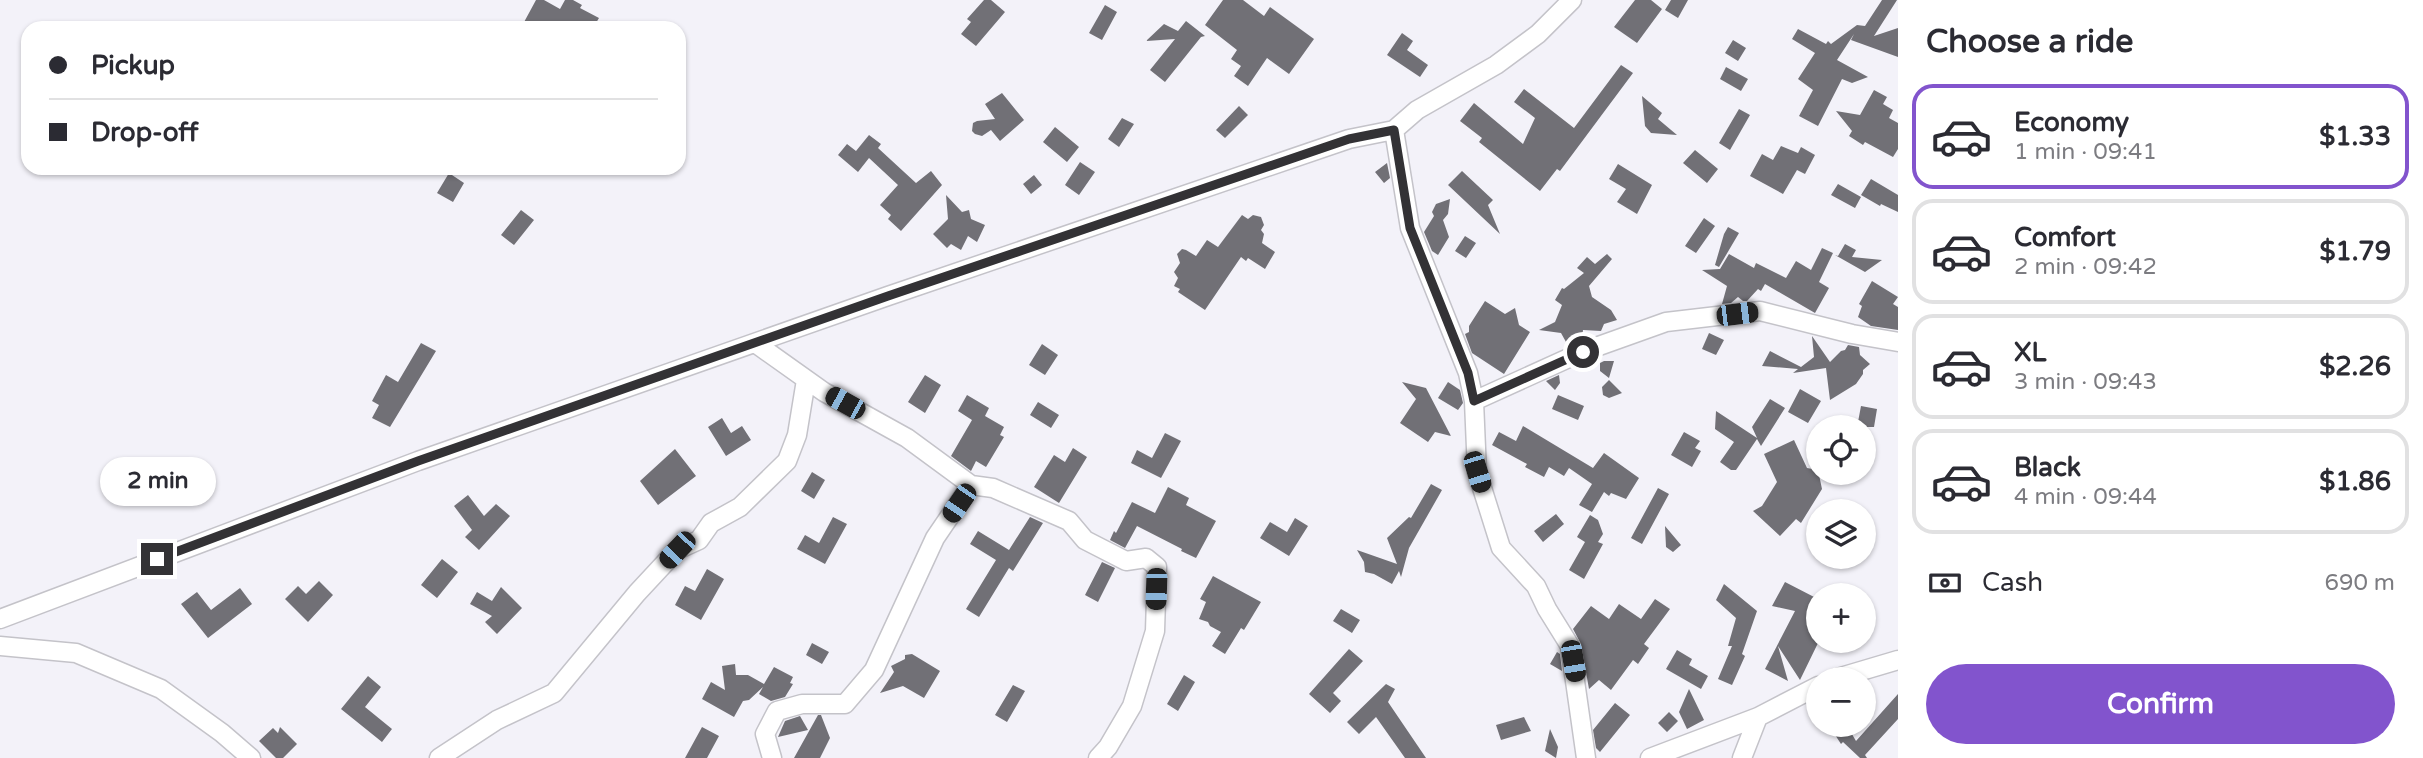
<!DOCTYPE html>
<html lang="en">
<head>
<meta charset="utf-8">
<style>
	:root { --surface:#fff; --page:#f7f7f7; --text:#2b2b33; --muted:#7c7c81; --line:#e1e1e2; --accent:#8254cd }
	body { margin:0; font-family:"Varela Round",sans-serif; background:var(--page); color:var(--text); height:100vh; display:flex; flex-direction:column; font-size:26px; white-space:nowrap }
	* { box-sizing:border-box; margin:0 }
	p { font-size:23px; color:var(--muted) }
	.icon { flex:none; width:38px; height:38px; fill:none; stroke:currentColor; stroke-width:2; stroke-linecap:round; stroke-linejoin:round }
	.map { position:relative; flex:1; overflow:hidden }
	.sheet { display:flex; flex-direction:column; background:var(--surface); width:525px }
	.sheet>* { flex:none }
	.guide { position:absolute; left:21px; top:21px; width:665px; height:154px; border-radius:21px; box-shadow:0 2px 5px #0004; display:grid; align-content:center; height:154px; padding:0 28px; background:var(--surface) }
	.controls { position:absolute; left:1806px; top:415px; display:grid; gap:14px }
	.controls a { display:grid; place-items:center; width:70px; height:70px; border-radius:50%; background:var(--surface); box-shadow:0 2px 5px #0004; font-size:35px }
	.end { position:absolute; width:32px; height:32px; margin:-16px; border:9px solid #333235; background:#fff; box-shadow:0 0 0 4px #fff }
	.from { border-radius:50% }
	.bubble { position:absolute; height:49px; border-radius:24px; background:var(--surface); box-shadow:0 2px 5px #0004; font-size:23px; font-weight:700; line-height:49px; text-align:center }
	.car { position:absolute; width:21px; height:42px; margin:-21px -10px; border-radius:9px; box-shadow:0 0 5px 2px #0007; background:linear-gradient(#222 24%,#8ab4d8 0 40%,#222 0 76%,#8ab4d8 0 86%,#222 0) }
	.guide b { display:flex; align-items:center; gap:24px; height:66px; font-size:26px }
	.guide b+b { border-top:2px solid var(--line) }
	.guide i { width:18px; height:18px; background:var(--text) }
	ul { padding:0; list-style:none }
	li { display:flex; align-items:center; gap:21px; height:105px; margin:0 14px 10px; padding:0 14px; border:4px solid var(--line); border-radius:21px }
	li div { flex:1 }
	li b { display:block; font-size:26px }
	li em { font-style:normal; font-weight:700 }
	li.selected { border-color:var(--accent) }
	li>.icon { width:63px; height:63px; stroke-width:1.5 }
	h2 { padding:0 28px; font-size:32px; line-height:84px }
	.pay { display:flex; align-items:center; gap:18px; height:77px; padding:0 28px; font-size:26px }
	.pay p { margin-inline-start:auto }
	.button { display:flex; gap:14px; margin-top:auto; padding:14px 28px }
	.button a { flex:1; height:80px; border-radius:42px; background:var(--accent); color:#fff; font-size:28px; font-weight:700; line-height:80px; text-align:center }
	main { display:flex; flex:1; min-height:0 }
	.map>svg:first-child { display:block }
	.building { fill:#717076 }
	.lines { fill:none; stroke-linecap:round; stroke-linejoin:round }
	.street-casing { stroke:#c4c3c9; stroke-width:21 }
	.street { stroke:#fff; stroke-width:18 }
	.route { stroke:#333235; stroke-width:9 }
</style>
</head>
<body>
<main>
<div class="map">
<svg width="1898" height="758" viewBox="0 0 1898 758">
	<rect width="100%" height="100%" fill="#f3f2f9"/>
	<path class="building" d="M536,0H544L560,9L565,0H573L582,5L580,8L599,18L593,28H531L523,24Z
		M984,0H991L1005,12L976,46L961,34L971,22L967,19Z
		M1223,0H1243L1264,16L1270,7L1314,39L1289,74L1267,58L1248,86L1234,76L1241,66L1231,59L1237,50L1205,25Z
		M1635,0H1651L1662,9L1637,43L1614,27Z
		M1671,0H1688L1678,18L1665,10Z
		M1882,0H1897L1874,36L1898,28V57L1851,40L1854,34L1837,60L1868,77L1852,83L1842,79L1818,126L1799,116L1813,90L1798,79L1815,53L1792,39L1798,29L1826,44L1828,41L1831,44L1857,25L1865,26Z
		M1105,5L1117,12L1102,40L1089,33Z
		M1186,21L1205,36L1201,37L1165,82L1150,70L1175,39L1146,41L1164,24L1178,31Z
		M1402,33L1413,41L1407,50L1428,65L1420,77L1387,55Z
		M1733,40L1746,48L1738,61L1725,53Z
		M1621,65L1633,73L1560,171L1557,169L1540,191L1479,142L1482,138L1460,121L1474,103L1523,144L1535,118L1514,102L1524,89L1574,128Z
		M1726,67L1748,79L1741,91L1720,79Z
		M1874,90L1887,97L1883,104L1893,110L1889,118L1898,123V149L1893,157L1865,142L1863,145L1849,136L1852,131L1836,111L1860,115Z
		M1002,93L1024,120L1000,141L991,130L982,136L975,134L972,131L973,123L977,121L995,119L985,104Z
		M1642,96L1662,113L1658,119L1677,135L1651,133L1645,126Z
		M1239,106L1248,115L1225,138L1216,130Z
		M1739,109L1750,115L1730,150L1719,143Z
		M1122,118L1134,124L1119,147L1108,139Z
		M1055,127L1079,147L1067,162L1043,142Z
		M869,135L881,144L878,148L916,183L931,171L942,185L901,231L888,219L891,215L880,205L898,185L869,158L858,172L838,155L847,144L856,151Z
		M1781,146L1798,153L1801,147L1815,155L1805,174L1797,170L1783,194L1750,176L1762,154L1773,160Z
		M1695,150L1718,169L1707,183L1683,163Z
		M1080,162L1095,172L1079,195L1065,185Z
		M1387,163L1390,178L1384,183L1375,172Z
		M1618,164L1652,185L1637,214L1617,202L1626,189L1609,179Z
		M1462,171L1493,200L1488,205L1500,234L1448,185Z
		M449,173L464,183L453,202L437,193Z
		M1034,175L1042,185L1031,194L1023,184Z
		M1871,179L1898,195V212L1881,204L1880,206L1861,195Z
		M1838,184L1861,197L1855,208L1831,195Z
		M946,195L962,212L969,210L971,219L985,225L977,242L968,236L961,250L951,244L947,248L933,234L948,219Z
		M1450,199L1448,214L1443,220L1449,237L1438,255L1432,251L1424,232L1434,216L1432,212L1436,204Z
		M521,210L534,220L514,245L501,235Z
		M1242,215L1248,219L1253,215L1261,217L1264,225L1261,230L1264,234L1262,243L1275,252L1265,269L1248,258L1246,261L1241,257L1205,310L1178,292L1180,289L1174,286L1178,278L1174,272L1180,263L1177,254L1182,249L1186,250L1196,256L1207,240L1218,247Z
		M1704,218L1715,226L1696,253L1685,246Z
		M1728,227L1739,233L1719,267L1715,265L1724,234Z
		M1465,236L1476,243L1466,258L1455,251Z
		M1845,244L1856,250L1852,257L1882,260L1865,272L1835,255L1838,256Z
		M1822,248L1833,253L1819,282L1829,288L1815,313L1765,284L1761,291L1758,289L1747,301H1743L1738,297L1731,303L1722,304L1727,286L1702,270L1720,269L1729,254L1754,268L1756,263L1786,278L1796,261L1811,270Z
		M1607,254L1612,259L1589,286L1592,297L1611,310L1617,320L1604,324L1601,331L1583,330L1582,339L1566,342L1561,333L1539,330L1555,322L1562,305L1555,300L1562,288L1564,289L1584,273L1577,268L1587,257L1595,264Z
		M1872,281L1898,297L1893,304L1898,307V330L1871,326L1858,317L1862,306L1859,304Z
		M1485,301L1505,314L1515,308L1519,325L1530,332L1504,374L1472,353L1465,334L1469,332V326Z
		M1709,333L1724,340L1716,355L1702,349Z
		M1812,336L1830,362L1841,351L1845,350L1848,345L1859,347L1860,355L1870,364L1863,370V374L1856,384L1830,400L1826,368L1793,373L1798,369L1762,366L1770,351L1801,367L1814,357Z
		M421,343L436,351L390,427L372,418L379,405L372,401L386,375L398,382Z
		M1042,344L1058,355L1045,375L1029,365Z
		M1604,361H1614L1609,378L1600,371V363Z
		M925,375L941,385L925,413L908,402Z
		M1559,375L1560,383L1555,390L1546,381Z
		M1609,380L1622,393L1609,398L1603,395L1602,387Z
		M1402,382L1426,388L1451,436L1435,432L1428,442L1400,423L1416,399Z
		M1448,382L1460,390L1463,403L1458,410L1438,398Z
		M1800,389L1821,401L1808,423L1788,412Z
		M967,395L989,408L985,416L1004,427L1000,435L1004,437L986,467L976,461L971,471L951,456L972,420L958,411Z
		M1558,395L1584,406L1578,420L1552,409Z
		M1770,399L1785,408L1761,446L1757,439L1736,470H1731L1720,462L1734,442L1715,429L1716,411L1757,438L1752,427Z
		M1038,402L1059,415L1051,428L1030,415Z
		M1861,406L1877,409L1874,427H1859L1861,422H1858Z
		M722,418L731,433L742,426L751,440L726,456L708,427Z
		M1523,426L1593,468L1604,453L1639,478L1626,499L1611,493L1609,496L1604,492L1592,512L1579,505L1592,484L1569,468L1564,476L1549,467L1544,477L1525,467L1527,464L1492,445L1499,432L1516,441Z
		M1684,432L1700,441L1695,448L1701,451L1692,467L1671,455Z
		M1165,433L1181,441L1161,478L1131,463L1137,450L1152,458Z
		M1794,440L1807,468L1818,470L1822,489L1801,523L1796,519L1780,536L1753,511L1762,506L1777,482L1764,454Z
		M1073,448L1087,457L1059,503L1034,487L1054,455L1065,462Z
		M675,449L696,476L658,505L640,481Z
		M812,472L825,480L814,499L801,491Z
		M1431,484L1442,490L1409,548L1401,577L1399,571L1392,584L1374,574L1365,572L1364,562L1357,550L1397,564L1387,538L1409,517L1411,518Z
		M1168,487L1189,498L1186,505L1216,521L1196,558L1181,551L1182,549L1137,526L1125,548L1110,540L1114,531L1116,533L1132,502L1155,513Z
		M1658,488L1669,494L1642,544L1631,538Z
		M468,495L484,516L496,504L510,516L479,550L465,537L472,530L454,506Z
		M1556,514L1564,524L1543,542L1534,531Z
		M1590,515L1598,520L1603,534L1598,542L1603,544L1584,579L1569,570L1585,542L1577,537Z
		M833,517L847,524L825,564L797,549L805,535L819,543Z
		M1030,517L1043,523L1013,571L1009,568L979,617L966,609L996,560L970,544L978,531L1009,550Z
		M1295,518L1308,526L1289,556L1260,538L1270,522L1287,532Z
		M1665,526L1681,545L1673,552L1666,547Z
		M442,559L458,572L437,598L421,585Z
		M1102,562L1115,568L1098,602L1085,595Z
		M707,569L724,579L701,620L675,605L685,586L695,591Z
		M1213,576L1261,602L1244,630L1241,628L1225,654L1212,646L1221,632L1210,626L1208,622L1199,619L1206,602L1200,599Z
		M319,581L333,595L308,622L285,599L298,586L306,594Z
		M1785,582L1818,599V643L1800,680L1778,646L1788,681L1765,669L1795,611L1772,606Z
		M1724,584L1757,611L1742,654L1745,656L1732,685L1718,679L1732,646H1728L1736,618L1716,600Z
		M501,587L522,608L497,634L485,622L492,616L470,604L477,592L492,601Z
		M240,588L252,604L208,638L181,604L197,592L211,610Z
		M1655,599L1670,609L1644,644L1649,648L1638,664L1633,660L1611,690L1599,680L1589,689L1581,644L1573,629L1591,606L1609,619L1619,604L1641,619Z
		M1341,609L1360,620L1352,633L1333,621Z
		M812,643L829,652L822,664L806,655Z
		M1349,649L1363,661L1333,693L1341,701L1330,713L1309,694Z
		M1677,650L1692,659L1689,665L1708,676L1701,689L1666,669Z
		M1557,652L1560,654L1562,671L1550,664Z
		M912,654L940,671L924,698L903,686L880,693L894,672L891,666L905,659V655Z
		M735,664L736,675H748L764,684L774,667L793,677L790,683L793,684L785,697L771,701L759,694L763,687L749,700L743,701L734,717L702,699L711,682L725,690L722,666Z
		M1184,675L1195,682L1178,711L1167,704Z
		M368,676L381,687L365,707L392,729L382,742L341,709Z
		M1386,684L1395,689L1388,702L1426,758H1405L1376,717L1359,734L1347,722Z
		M1013,685L1025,691L1007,722L995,715Z
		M1689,689L1704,720L1687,729L1679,712Z
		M1898,694V719L1865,755L1867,758H1860L1843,742L1841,744L1828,724H1846L1856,741Z
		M1615,703L1630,715L1600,752L1596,748L1593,730Z
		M1669,712L1678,721L1667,732L1658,723Z
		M818,715H821L830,738L820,758H794Z
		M800,716L808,730L778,737L785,721Z
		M1524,717L1531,731L1501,740L1496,725Z
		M280,727L297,744L283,758H276L259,741L273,728L278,733Z
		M702,727L719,736L707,758H685Z
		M1550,729L1558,747L1556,758L1545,751Z"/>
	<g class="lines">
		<defs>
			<path id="street" d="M1394,130L1410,228L1468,373L1474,401L1477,472L1501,548L1536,586L1547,609L1570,646L1586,758
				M755,343L824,392L907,438L971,485
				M1474,401L1582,352L1666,322L1760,311L1852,334L1898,342
				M0,619L418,461L888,296L1349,139L1394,130L1417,110L1496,65L1538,34L1572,0
				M0,646L76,653L161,689L222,733L251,758
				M1834,679L1898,660
				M439,758L497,720L554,693L637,593L677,550L699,540L711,523L740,507L787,461L797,435L806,380
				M772,758L765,734L777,711L802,704H845L874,670L935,538L971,485L993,488L1069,521L1085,540L1126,561L1146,558L1157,567L1155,631L1132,706L1108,747L1098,758
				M1650,758L1758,717L1818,686
				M1742,758L1758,717"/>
		</defs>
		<use href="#street" class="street-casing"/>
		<use href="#street" class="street"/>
	</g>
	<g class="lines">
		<path class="route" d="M157,559L418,461L888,296L1349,139L1394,130L1410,228L1468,373L1474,401L1583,352"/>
	</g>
</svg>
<div class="controls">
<a><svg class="icon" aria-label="locate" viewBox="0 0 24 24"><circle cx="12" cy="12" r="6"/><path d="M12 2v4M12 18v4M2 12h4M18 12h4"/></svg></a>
<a><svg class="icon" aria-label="layers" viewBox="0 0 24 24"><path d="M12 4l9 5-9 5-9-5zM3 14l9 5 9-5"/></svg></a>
<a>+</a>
<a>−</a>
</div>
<i class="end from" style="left:1583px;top:352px"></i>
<i class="end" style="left:157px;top:559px"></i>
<div class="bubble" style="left:100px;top:457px;width:116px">2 min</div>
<i class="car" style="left:1737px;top:314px;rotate:83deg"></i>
<i class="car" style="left:845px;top:403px;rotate:299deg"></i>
<i class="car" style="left:1477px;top:472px;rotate:163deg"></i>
<i class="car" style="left:959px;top:503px;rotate:214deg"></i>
<i class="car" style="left:677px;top:550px;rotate:223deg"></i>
<i class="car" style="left:1156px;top:589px;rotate:182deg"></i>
<i class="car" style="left:1573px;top:661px;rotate:170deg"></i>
<div class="guide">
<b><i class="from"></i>Pickup</b>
<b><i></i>Drop-off</b>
</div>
</div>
<section class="sheet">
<h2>Choose a ride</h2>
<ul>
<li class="selected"><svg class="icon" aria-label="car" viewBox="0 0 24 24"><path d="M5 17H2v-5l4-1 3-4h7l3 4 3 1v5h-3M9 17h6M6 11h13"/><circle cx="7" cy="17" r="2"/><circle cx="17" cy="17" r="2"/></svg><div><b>Economy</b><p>1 min · 09:41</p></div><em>$1.33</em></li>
<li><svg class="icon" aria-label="car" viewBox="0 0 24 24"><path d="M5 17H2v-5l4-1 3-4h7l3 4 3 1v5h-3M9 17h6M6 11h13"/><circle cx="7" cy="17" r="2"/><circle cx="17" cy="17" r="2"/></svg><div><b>Comfort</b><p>2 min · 09:42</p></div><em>$1.79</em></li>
<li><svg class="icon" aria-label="car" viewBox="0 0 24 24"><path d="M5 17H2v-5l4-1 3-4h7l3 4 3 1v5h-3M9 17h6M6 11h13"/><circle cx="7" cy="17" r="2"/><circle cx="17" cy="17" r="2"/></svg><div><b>XL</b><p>3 min · 09:43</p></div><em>$2.26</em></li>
<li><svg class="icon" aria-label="car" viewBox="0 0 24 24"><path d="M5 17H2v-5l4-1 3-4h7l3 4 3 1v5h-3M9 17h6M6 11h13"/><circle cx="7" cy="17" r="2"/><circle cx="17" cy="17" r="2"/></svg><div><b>Black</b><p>4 min · 09:44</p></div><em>$1.86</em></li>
</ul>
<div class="pay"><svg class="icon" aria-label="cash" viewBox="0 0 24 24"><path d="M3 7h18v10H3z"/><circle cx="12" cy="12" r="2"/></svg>Cash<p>690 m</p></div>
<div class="button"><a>Confirm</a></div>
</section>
</main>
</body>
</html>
